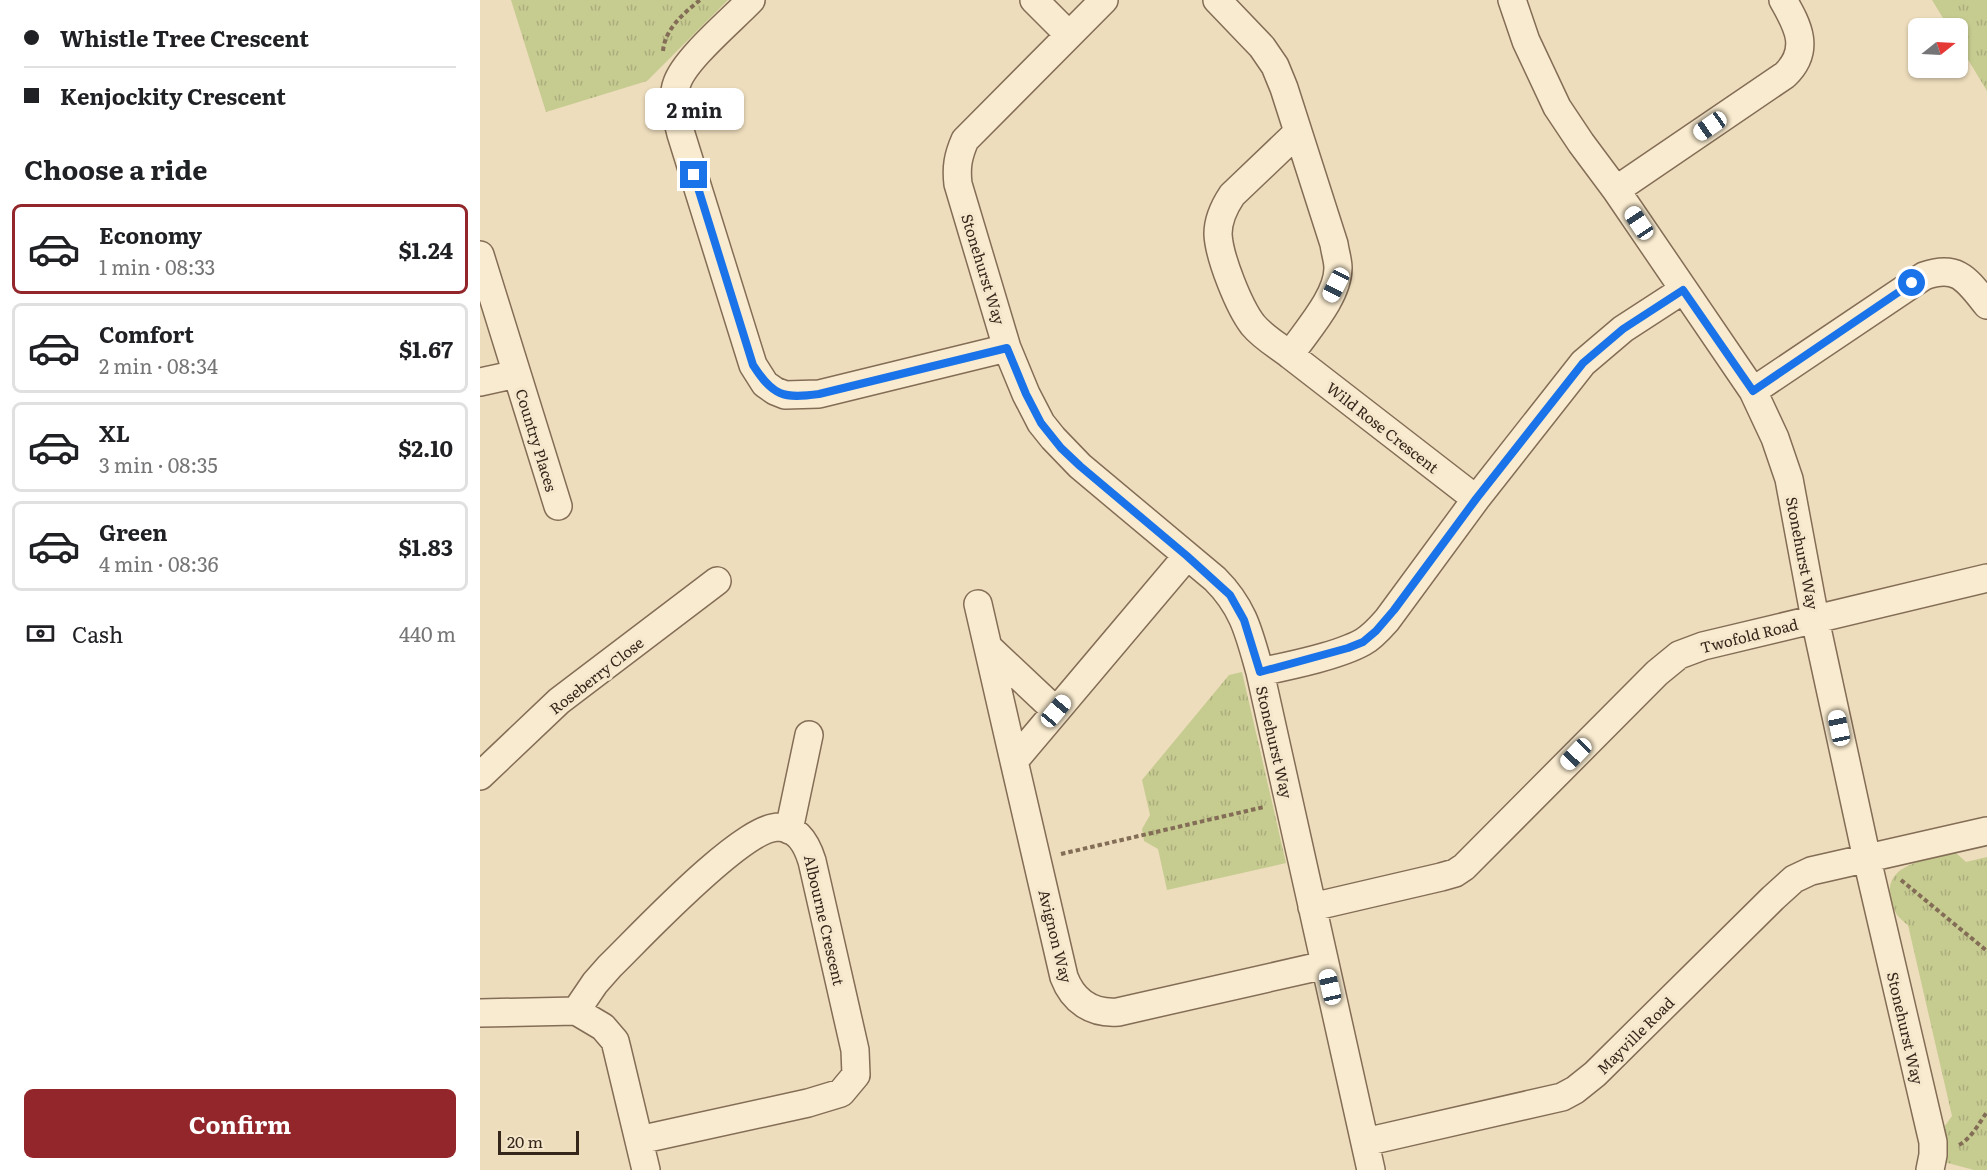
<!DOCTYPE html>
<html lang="en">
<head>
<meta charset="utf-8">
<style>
	:root { --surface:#fff; --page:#f2f2f2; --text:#202124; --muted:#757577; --line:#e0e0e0; --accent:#93262a }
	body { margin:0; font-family:Literata,serif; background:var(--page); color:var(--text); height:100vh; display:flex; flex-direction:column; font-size:22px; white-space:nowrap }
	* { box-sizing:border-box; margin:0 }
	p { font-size:20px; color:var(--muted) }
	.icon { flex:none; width:33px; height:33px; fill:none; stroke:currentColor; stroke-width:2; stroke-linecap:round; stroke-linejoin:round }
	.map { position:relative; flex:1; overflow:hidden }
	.sheet { display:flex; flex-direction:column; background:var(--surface); width:480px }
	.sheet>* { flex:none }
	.top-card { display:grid; align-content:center; height:132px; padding:0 24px; background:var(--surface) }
	.needle { width:39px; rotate:72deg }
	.controls { position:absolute; left:1428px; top:18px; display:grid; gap:12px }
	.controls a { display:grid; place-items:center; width:60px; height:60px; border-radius:9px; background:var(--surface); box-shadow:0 2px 4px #0004; font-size:30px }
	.scale { position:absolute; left:18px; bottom:15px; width:81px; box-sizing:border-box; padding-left:6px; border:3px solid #34261b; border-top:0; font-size:16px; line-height:21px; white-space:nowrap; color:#34261b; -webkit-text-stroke:4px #f5e7cb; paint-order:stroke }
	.end { position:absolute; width:27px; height:27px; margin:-14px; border:8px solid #1a73e8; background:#fff; box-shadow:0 0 0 3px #fff }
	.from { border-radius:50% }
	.bubble { position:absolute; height:42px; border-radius:9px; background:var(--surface); box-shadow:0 2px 4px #0004; font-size:20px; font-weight:700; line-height:42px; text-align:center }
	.car { position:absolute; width:18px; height:36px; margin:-18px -9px; border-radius:8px; box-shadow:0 0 4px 2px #0007; background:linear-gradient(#fff 24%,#345 0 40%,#fff 0 76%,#345 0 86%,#fff 0) }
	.top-card b { display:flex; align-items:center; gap:21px; height:57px; font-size:22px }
	.top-card b+b { border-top:2px solid var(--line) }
	.top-card i { width:15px; height:15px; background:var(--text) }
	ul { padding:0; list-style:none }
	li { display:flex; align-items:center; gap:18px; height:90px; margin:0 12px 9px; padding:0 12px; border:3px solid var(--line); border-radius:9px }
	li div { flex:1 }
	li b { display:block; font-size:22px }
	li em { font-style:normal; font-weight:700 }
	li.current { border-color:var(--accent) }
	li>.icon { width:54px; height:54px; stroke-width:1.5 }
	h2 { padding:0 24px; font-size:27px; line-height:72px }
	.pay { display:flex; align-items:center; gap:15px; height:66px; padding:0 24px; font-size:22px }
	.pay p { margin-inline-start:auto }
	.button { display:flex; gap:12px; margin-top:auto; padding:12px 24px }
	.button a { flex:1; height:69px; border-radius:9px; background:var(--accent); color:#fff; font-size:24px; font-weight:700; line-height:69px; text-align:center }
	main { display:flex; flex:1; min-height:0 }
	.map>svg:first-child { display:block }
	.grass { fill:url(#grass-tufts) }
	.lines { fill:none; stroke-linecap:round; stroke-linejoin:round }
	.minor-casing { stroke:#846d56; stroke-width:30 }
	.path { stroke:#846d56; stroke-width:4; stroke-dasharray:4.5 3; stroke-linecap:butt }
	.minor { stroke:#f9ebcf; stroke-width:27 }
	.route { stroke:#1a73e8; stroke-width:8 }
	.labels { text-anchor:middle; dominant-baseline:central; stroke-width:6; stroke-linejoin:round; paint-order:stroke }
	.street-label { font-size:15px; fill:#34261b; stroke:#f5e7cb }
</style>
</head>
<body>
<main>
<section class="sheet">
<div class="top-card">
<b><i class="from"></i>Whistle Tree Crescent</b>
<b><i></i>Kenjockity Crescent</b>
</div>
<h2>Choose a ride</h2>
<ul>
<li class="current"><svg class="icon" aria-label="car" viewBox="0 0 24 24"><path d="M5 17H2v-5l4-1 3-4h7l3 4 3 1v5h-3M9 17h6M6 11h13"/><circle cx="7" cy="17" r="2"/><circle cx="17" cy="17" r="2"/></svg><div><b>Economy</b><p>1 min · 08:33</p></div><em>$1.24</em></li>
<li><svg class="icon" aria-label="car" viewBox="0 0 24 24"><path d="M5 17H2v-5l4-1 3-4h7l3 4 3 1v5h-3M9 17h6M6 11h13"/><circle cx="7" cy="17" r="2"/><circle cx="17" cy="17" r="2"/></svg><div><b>Comfort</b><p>2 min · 08:34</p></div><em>$1.67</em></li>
<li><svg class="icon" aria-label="car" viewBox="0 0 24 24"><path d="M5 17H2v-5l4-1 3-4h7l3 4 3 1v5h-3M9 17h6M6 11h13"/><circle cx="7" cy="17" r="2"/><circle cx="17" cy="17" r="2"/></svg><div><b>XL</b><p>3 min · 08:35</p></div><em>$2.10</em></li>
<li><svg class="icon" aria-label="car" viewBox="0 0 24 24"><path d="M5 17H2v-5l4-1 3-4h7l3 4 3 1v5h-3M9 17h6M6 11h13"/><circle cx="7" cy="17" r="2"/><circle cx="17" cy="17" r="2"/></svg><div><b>Green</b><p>4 min · 08:36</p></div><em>$1.83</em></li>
</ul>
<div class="pay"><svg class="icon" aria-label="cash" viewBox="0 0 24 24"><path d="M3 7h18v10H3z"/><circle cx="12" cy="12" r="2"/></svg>Cash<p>440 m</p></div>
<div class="button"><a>Confirm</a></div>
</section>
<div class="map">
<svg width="1507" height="1170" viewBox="0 0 1507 1170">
	<defs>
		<pattern id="grass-tufts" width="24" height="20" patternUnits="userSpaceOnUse" patternTransform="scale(1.5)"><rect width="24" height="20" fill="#c6cb90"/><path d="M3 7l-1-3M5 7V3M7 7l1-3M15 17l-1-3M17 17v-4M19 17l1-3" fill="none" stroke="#abae7c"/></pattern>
	</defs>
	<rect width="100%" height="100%" fill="#edddbc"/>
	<path class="grass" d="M31,0H248L167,81L66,112Z
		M1452,0H1507V91L1478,43V28H1469Z
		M762,672L806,863L687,890L678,849L664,841L662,829L670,815L662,780L749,675Z
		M1476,853L1486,862L1507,857V1170H1494L1464,1162L1466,1145L1464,1127L1472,1116L1428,925C1416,916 1415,913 1411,899C1402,862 1452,859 1476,853Z"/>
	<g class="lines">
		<defs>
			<path id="minor" d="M271,0C252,20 205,59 197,83C191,99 197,118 201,134L273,365L285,384L295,391L305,395L339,394L527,348
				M554,0L588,34
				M624,0L485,140C478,156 476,167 478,184L527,348L546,394L561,423L573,438L600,466L735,579C764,608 769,633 780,672L891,1170
				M737,0L782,47L795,66L804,88L854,244C855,252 858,260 858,268C858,297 826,331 810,355L996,499
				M1032,0L1046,41L1077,107L1101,143L1136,190L1273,391L1295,438L1309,479L1335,619L1387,859L1453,1142V1155L1450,1170
				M1136,190L1305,75C1331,50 1318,26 1303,0
				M0,255L78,506
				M810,355C797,345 783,337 773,325C759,307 739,257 738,234C738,219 744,207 752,195L818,132
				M0,382L37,374
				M1273,391L1444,276C1478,264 1487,280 1507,305
				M707,556L534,761L584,977C593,1001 612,1014 638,1012L845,965
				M498,604L534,761
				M508,647L576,711
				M780,672C808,666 858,656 883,642C892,637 900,628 907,620L996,499L1103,363L1143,329L1203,290
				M0,776L79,701L237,581
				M309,830L329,735
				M832,907L961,877L975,873L984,867L1177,673L1199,655L1223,646L1507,578
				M96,1011L115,983L130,966C159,938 263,825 300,827C319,829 327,845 332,861L375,1050L376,1075L361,1093L328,1103L159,1140
				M0,1013L96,1011L123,1027L135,1041L137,1049L166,1170
				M885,1142L1082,1097L1095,1090L1115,1074L1293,898L1314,879L1331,871L1507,831"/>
		</defs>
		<use href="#minor" class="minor-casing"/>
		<path class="path" d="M183,51C185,29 203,14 220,0
			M581,854L784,807
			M1421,880L1507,951
			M1479,1145C1491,1139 1499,1123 1507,1112"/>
		<use href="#minor" class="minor"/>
	</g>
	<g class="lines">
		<path class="route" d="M214,175L273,365C293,396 303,399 339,394L527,348L546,394L561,423L581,448L600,466L707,556L750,595L764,620L780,672L868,648L883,642L896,631L914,610L996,499L1103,363L1143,329L1203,290L1273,391L1432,283"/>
	</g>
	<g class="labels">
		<g class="street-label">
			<text transform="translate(504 269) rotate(73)">Stonehurst Way</text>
			<text transform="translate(903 427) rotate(38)">Wild Rose Crescent</text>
			<text transform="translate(57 440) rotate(73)">Country Places</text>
			<text transform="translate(1323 553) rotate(79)">Stonehurst Way</text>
			<text transform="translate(1269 635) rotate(-14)">Twofold Road</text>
			<text transform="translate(116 675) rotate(-38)">Roseberry Close</text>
			<text transform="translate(795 742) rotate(77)">Stonehurst Way</text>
			<text transform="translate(345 920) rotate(77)">Albourne Crescent</text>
			<text transform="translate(576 936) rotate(76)">Avignon Way</text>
			<text transform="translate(1426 1028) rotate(77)">Stonehurst Way</text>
			<text transform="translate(1155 1035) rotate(-45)">Mayville Road</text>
		</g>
	</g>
</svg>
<div class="controls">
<a><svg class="needle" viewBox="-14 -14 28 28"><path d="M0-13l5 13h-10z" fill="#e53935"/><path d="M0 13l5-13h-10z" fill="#757577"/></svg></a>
</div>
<div class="scale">20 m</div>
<i class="end from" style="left:1432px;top:283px"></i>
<i class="end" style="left:214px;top:175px"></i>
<div class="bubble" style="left:165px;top:88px;width:99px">2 min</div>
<i class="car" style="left:1230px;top:126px;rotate:235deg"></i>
<i class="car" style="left:1159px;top:223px;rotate:326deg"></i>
<i class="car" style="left:856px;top:285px;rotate:207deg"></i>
<i class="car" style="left:576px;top:711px;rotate:40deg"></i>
<i class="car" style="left:1359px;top:728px;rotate:348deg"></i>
<i class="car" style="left:1096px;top:754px;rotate:224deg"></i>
<i class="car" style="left:850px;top:987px;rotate:347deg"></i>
</div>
</main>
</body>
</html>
